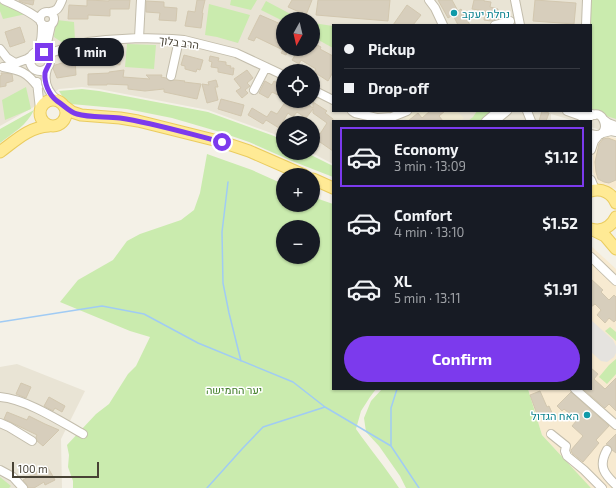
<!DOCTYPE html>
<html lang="en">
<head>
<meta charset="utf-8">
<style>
	:root { --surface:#171b24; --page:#242831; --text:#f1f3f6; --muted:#9ea1a6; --line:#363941; --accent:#7c3aed }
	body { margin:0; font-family:"Exo 2",Heebo,sans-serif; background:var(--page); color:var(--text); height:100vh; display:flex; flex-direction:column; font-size:15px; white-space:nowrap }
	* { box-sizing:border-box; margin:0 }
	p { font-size:13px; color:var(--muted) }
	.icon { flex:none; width:22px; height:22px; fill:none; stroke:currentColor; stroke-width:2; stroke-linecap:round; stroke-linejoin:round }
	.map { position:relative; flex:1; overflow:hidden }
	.drawer { position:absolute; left:332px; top:120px; width:260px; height:270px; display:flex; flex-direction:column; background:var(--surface); border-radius:0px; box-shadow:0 1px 3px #0004 }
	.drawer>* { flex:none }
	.banner { position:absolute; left:332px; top:24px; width:260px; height:88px; border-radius:0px; box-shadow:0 1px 3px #0004; display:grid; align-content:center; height:88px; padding:0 12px; background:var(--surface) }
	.needle { width:26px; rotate:188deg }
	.controls { position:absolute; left:276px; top:12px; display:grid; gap:8px }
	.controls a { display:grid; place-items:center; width:44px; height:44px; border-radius:50%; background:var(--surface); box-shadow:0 1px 3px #0004; font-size:20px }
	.scale { position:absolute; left:12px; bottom:10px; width:87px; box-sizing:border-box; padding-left:4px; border:2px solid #484235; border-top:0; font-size:11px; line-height:14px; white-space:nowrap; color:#484235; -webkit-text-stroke:3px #fff; paint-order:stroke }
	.end { position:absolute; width:18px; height:18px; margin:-9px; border:5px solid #7c3aed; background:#fff; box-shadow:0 0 0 2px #fff }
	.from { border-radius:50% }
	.bubble { position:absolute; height:28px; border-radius:14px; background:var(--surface); box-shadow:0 1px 3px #0004; font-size:13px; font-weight:700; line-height:28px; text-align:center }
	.banner b { display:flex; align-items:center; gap:14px; height:38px; font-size:15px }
	.banner b+b { border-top:1px solid var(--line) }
	.banner i { width:10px; height:10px; background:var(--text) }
	ul { padding:7px 0 0; list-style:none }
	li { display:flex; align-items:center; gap:12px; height:60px; margin:0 8px 6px; padding:0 4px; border:2px solid transparent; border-radius:0px }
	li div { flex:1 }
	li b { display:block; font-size:15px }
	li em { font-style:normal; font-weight:700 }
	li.active { border-color:var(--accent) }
	li>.icon { width:36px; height:36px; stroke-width:1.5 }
	.cta { display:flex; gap:8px; margin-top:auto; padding:8px 12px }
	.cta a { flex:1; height:46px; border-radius:24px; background:var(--accent); color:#fff; font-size:16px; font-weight:700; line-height:46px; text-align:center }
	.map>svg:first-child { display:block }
	.residential { fill:#e9e4d5; fill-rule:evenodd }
	.commercial { fill:#f7ead1 }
	.education { fill:#eee8d0 }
	.green { fill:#caebae; fill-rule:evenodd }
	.parking { fill:#e5e3df }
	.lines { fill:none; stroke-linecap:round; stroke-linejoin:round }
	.stream { stroke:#a0cbf4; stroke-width:1.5 }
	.building { fill:#d7cebc; stroke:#d2c7af }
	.minor-casing { stroke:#c3bdac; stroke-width:10 }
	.major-casing { stroke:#eacc5f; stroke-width:13 }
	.minor { stroke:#fff; stroke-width:8 }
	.major { stroke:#ffea95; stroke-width:11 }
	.route { stroke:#7c3aed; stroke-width:5 }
	.culture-dot { fill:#0f9aa8; stroke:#fff; stroke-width:1.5 }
	.labels { text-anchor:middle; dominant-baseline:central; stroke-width:3; stroke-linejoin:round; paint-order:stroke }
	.culture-label { font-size:11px; fill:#0d838f; stroke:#fff; text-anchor:start }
	.street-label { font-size:11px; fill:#484235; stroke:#fff }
	.park-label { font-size:11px; fill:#3f7d25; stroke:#fff }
</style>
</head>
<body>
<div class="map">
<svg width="616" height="488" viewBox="0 0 616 488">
	<rect width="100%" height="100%" fill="#f4f1e7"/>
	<path class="residential" d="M0,0H616V135L591,127V121H574L551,114V121H333V164L312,153H313V123H283V139L274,134L208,110L99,89L82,87L59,89L32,108L0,126ZM283,19H313V49H283ZM333,25H591V111H333ZM283,71H313V101H283Z
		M17,364L85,391L61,439L62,488H0V367Z"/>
	<path class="commercial" d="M607,136L616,138V189L600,184L596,180L593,172V157L595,147L599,138Z
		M591,246L616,269V488H591L542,435L528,389H591Z"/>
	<path class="education" d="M416,111H457L464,118L461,121H406L405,117Z"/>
	<path class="green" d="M231,0H257L251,10L230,5Z
		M587,0H616V119L591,111V25H586Z
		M266,1L300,19H283V21L261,10Z
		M0,2L26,14L3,19L0,11Z
		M209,4L250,15L238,43L217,37L205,35Z
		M57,20L74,22L75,40L63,43L54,37L55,28Z
		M313,23L333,26V48L313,37Z
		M127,44L156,45L154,69L125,67Z
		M26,87L31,109L5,120L2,100Z
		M82,89L99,91L208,112L274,136L283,141V153H307L333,166V177L292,161L249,142L220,132L172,118L127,109L71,104L64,99L59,91Z
		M34,110C27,125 13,133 0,143V129Z
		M477,111H495L483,121H468L473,117Z
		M207,154L252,170L283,184V205H313V197L333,204V389H376L370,397L361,411L356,429C370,449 386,468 399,488H73V481L68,467L69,455L67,445L96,414L109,404L128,374L136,366L150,337L130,331L60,302L78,280L113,260L127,241L140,234L181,220L194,210L200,193ZM283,227H313V257H283Z
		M610,327L616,332V341L605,331Z
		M616,359V374L607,384L599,377L609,365Z
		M382,389H528L542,435L591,488H406L400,476L379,446L366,432L364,418L371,401Z
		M0,477L11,486L9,488H0Z"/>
	<path class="parking" d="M591,320L613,340L616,346V353L614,357L607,362L601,361L591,352Z"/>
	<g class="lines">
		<path class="stream" d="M228,182L222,232L223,283L229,313L241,361
			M0,322L102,306L144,314L198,343L293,382L325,407L391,446L419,488
			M391,446V408L397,389
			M207,488L242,449L263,427L325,407"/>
	</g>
	<path class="building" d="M19,0H34L33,5L24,3L19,1Z
		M87,0L109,1V0H130L129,9H110V16L88,15V19H68L69,5L87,6Z
		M197,0H205L202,13H203L201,28L185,26L188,11L195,12Z
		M292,0H312L306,15L288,7Z
		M318,0H390L388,21L316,15Z
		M438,0H452L458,11L461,9L470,25H458L453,15L448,18Z
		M474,0H484V1L491,2L490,7L498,9L496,19L491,21L484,20L485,11L472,9Z
		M535,0L576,3L574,24L533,21Z
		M146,1L164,2V7L177,8L176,21L159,20L160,13L146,12Z
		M407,5L421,15L413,25H393Z
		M260,15L283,25V50L289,49L286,55L281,53L283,50L256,37L254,41L248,39Z
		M20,27L25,42L10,47L5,32Z
		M313,43L321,47L320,49L333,56V72L328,81L314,72L316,69L301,60L299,64L292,60L299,49H313Z
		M87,48L105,51V49L121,48L120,65L100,62L90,61V57H86Z
		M184,55L203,60L200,70L197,69L196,72L185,69V66L181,65Z
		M210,56L219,58L218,61L226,62V65L231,66L230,68H234L233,75L218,72V68L211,67L212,62L209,61Z
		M75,59L76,75L57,78L52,66Z
		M124,70L123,77L150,79L146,75H162L161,77L166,78L168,80L170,81L175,80L185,81L184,82L201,84L197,99L164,92V89L145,91L128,89V85L107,84V85H88V74L109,73V72Z
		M247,70L253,78L247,83L250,86L245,90L248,93L242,98L236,91L241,88L234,79Z
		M1,73H4L12,74L13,81L6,83V86L0,87V76L2,75Z
		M216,80L218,87H215L218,100L207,103L202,84L209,85L208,82Z
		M265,81L272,85L274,81L283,86V95L282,97L272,92L268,98L259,93Z
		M221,99L244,105L241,116L218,109Z
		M286,101H291L299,106L303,101L313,108V102L327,111L325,113L333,119V151L317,140L313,146V129L320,134L327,123L313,113V109L306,118L297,112L293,117L288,113L279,128L266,120L263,124L248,115L252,108L267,117L271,111L277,114Z
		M430,111H445L439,116L443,121H408L418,113L422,118Z
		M542,111L549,113L546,121H539Z
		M608,138L616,141V180L609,183L604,182L598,179L596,172L595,162L599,144L603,139Z
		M591,279L603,290L601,292L609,300L614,295L616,297V320L614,322L609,318L605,323L597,315L601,310L595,304L591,307Z
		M591,368L598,374L594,379L605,389L616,378V411L609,404L605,408L583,389H591Z
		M21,383L31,387L26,398L16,394Z
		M540,391L547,407L549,406L553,415L548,418L546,413L538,417L530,395Z
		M571,392L609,426L596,440L599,443L583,462L572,453L571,450L583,436L572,426L577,420L564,409L562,411L557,406Z
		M49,397L65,406L62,412L55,408L53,411L44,406Z
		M7,412L27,420L29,416L45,424L59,430L43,446L37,441L36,437L37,435L4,419Z
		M616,434V453L612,450L611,447L606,444Z
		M47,466L55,480L45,485L44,482L34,488H28L27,485L23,480Z"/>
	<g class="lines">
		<defs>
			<path id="minor" d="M4,0C17,6 30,11 40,20
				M429,0L435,8L443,25
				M515,0L520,25
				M40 19a7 7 0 1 1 14 0a7 7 0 1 1-14 0Z
				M50,12C58,11 59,7 62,0
				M495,25L510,21
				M586,25L587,0
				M139,38L141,0
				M0,49L7,58L15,63
				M30 61a10 10 0 1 1 20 0a10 10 0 1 1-20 0Z
				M45,52L51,25
				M36,53C42,44 42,34 42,24
				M47,54L75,45L88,42L106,40L139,38L172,39L184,40L236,53L283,75
				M3,67C20,70 27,72 38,87
				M5,67L27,59L33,55
				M47,69C43,81 48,92 57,100
				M171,76L179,40
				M37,82L40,109
				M254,90L266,67
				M313,90L333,100
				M352,111L355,113L377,118L392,117L407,111
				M527,111L531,121
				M567,111L581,116L584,121
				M582,111L595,115
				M604,120L608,123L616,126
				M486,121L498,111
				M495,121L507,111
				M586,121C603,98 616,142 591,134
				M603,133L611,131L616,132
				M591,150L594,141L599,135
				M591,180L594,187L598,190
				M591,257L616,281
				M575,389L616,425
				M0,397C26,399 60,421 83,434
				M0,423L9,427L32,441
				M551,434L566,446L565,451L567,456L584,470L602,488
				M607,450C598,466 604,474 616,485
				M0,470L13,477L23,488"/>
			<path id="major" d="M40 113a13 13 0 1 1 26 0a13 13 0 1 1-26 0Z
				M64,106L72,112L81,115L120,118L138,121L222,142L249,151L304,175
				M0,152C15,141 29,127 49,126
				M313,179L333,188
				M591,191C602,188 612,193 616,203
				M591,229C602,232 611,227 616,217
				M593,230L605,236L616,249"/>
		</defs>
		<use href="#minor" class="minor-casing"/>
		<use href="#major" class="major-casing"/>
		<use href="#minor" class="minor"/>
		<use href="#major" class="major"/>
	</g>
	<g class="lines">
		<path class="route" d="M44,52C56,58 47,66 45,73C44,83 49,95 57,101C64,105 69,112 77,114C90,118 107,116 120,118C154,123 189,134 222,142"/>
	</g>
	<g class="culture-dot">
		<circle cx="454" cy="13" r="4"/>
		<circle cx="587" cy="415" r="4"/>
	</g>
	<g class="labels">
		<g class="culture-label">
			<text x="462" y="13">נחלת יעקב</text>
			<text x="579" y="415" text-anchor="end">האח הגדול</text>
		</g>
		<g class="street-label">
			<text transform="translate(179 42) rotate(8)">הרב בלוך</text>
		</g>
		<g class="park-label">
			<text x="234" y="389">יער החמישה</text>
		</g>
	</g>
</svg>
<div class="controls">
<a><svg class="needle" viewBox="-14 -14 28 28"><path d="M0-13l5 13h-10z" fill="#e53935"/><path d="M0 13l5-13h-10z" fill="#9ea1a6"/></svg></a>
<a><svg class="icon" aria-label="locate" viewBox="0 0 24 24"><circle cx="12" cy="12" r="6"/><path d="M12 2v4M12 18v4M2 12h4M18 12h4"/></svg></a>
<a><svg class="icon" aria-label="layers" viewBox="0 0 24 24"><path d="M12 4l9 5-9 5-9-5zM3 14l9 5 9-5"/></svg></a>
<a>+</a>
<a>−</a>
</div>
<div class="scale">100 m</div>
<i class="end from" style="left:222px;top:142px"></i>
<i class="end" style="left:44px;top:52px"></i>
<div class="bubble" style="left:58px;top:38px;width:66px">1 min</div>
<div class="banner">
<b><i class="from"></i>Pickup</b>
<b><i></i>Drop-off</b>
</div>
<section class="drawer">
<ul>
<li class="active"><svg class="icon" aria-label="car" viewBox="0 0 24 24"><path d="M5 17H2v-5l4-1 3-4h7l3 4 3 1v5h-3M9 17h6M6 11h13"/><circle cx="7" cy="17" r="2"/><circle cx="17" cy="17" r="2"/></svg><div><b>Economy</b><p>3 min · 13:09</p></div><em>$1.12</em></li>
<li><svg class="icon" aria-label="car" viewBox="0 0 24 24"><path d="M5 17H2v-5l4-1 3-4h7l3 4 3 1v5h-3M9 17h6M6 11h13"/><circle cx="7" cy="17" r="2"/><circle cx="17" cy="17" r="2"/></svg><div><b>Comfort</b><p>4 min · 13:10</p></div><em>$1.52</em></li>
<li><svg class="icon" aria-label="car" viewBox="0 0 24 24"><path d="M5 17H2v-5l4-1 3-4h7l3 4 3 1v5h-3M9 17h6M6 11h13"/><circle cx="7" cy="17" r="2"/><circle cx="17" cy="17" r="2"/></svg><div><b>XL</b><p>5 min · 13:11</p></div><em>$1.91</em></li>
</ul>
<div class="cta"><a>Confirm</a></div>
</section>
</div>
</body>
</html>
